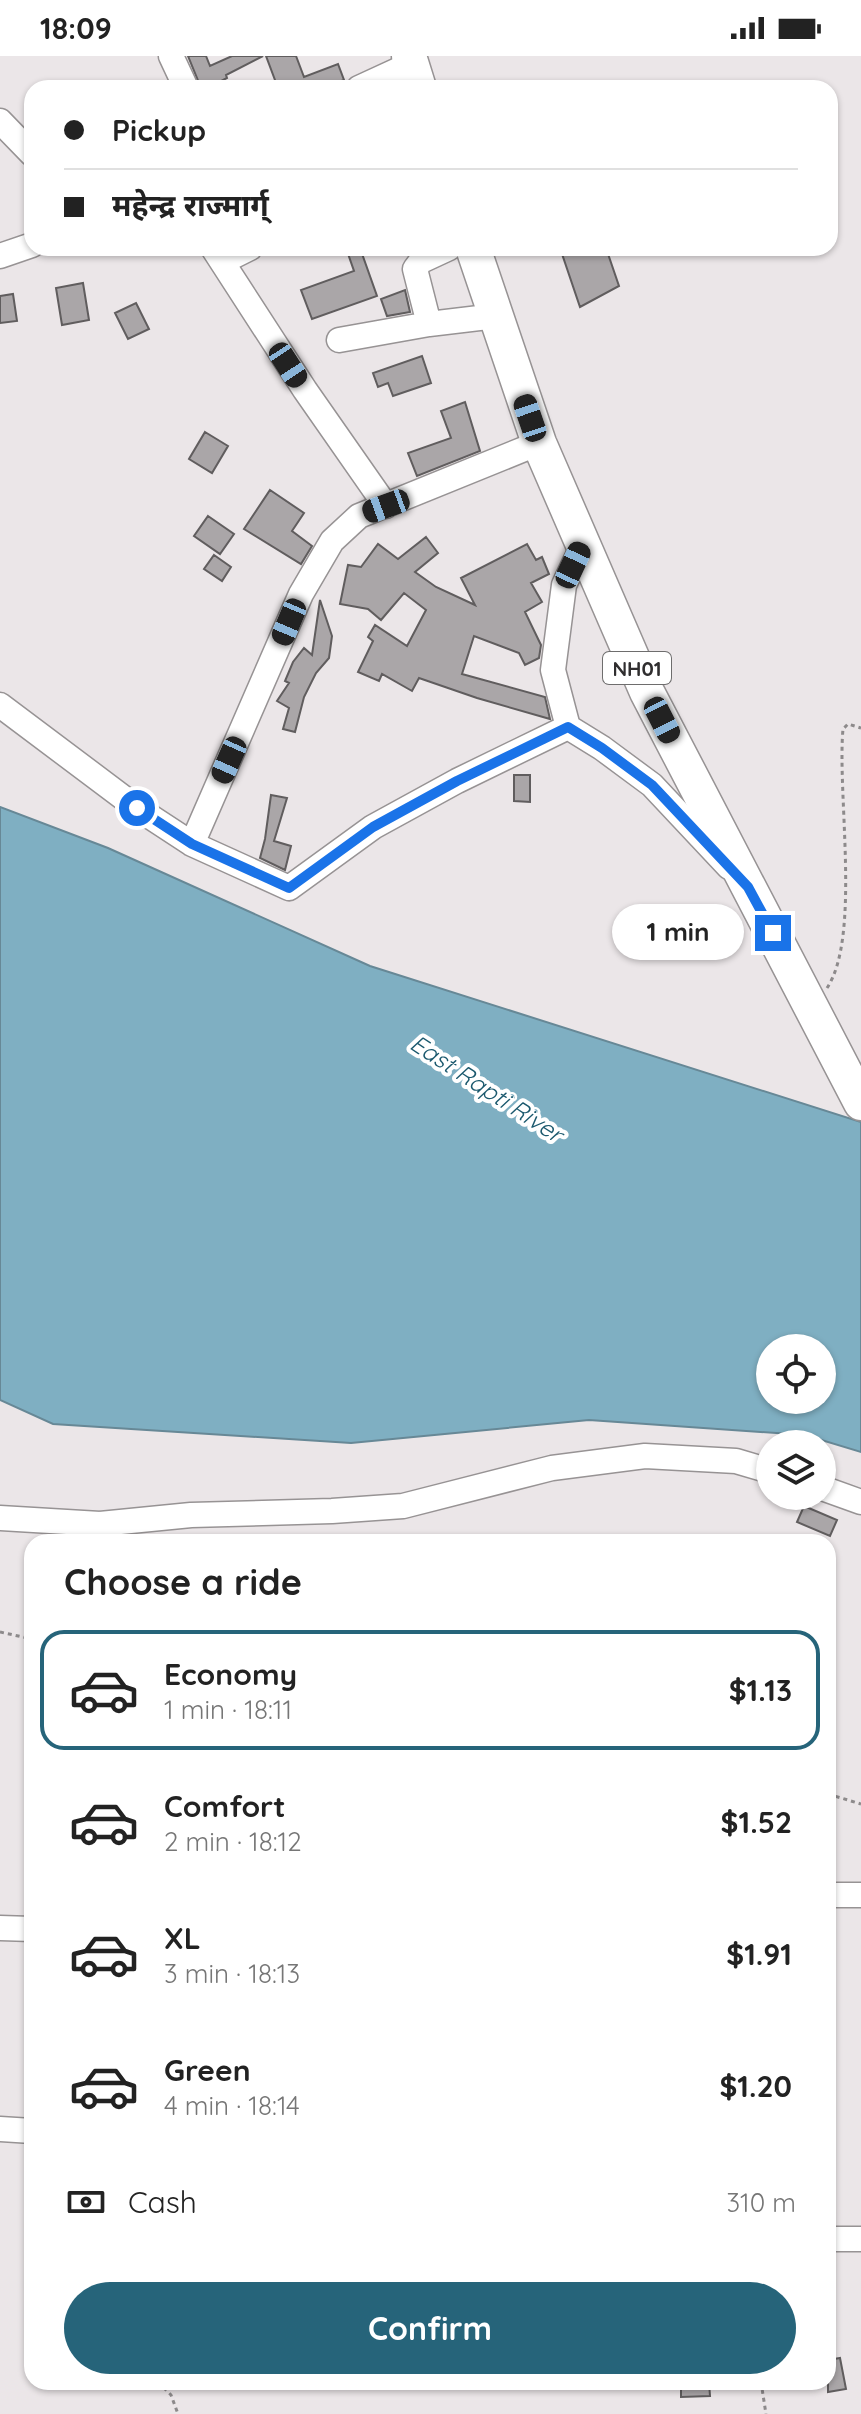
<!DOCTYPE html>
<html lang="en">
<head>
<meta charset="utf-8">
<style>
	:root { --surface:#fff; --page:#f2f2f2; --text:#222; --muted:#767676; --line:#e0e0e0; --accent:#26647a }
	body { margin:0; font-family:Quicksand,"Noto Sans Devanagari",sans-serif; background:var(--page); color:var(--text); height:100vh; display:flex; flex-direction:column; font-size:30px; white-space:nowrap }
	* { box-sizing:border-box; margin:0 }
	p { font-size:26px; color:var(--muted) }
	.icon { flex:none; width:44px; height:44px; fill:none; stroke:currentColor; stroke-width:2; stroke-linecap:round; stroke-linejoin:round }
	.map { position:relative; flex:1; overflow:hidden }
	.details { position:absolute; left:24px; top:1478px; width:812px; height:856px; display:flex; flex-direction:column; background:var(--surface); border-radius:24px; box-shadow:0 2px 6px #0004 }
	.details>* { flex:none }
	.top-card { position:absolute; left:24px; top:24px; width:814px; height:176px; border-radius:24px; box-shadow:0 2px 6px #0004; display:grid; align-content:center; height:176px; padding:0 40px; background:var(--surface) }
	.controls { position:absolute; left:756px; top:1278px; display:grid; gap:16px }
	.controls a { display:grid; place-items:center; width:80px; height:80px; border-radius:50%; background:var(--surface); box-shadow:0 2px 6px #0004; font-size:40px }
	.end { position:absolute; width:36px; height:36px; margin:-18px; border:10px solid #1a73e8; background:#fff; box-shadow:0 0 0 4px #fff }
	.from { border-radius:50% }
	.bubble { position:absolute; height:56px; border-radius:28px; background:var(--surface); box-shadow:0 2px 6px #0004; font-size:26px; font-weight:700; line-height:56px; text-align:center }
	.car { position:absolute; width:24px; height:48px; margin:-24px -12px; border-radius:10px; box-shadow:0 0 6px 2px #0007; background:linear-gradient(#222 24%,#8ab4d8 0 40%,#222 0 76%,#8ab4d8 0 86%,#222 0) }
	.top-card b { display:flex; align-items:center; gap:28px; height:76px; font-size:30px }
	.top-card b+b { border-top:2px solid var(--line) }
	.top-card i { width:20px; height:20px; background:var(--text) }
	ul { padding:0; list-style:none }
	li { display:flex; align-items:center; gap:24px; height:120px; margin:0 16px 12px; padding:0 24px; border:4px solid transparent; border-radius:24px }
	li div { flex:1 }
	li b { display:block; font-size:30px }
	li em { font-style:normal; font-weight:700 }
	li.current { border-color:var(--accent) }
	li>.icon { width:72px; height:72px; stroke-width:1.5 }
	h2 { padding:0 40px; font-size:36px; line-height:96px }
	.pay { display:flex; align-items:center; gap:20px; height:88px; padding:0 40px; font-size:30px }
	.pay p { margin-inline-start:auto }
	.button { display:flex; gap:16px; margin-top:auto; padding:16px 40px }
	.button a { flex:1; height:92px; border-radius:48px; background:var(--accent); color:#fff; font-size:32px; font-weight:700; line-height:92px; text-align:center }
	.status { display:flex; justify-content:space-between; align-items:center; height:56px; padding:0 40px; background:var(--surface); direction:ltr }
	.status svg { height:22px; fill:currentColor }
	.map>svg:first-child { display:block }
	.water { fill:#7fafc2; stroke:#678896; stroke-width:2; fill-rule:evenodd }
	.building { fill:#aaa6a8; stroke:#605d5e; stroke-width:2 }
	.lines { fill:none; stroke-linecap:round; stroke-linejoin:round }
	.minor-casing { stroke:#979394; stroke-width:27 }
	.highway-casing { stroke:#979394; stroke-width:37 }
	.path { stroke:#8d8a8b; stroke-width:3; stroke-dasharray:4 4; stroke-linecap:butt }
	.minor { stroke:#fff; stroke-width:24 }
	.highway { stroke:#fff; stroke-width:34 }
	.route { stroke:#1a73e8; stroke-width:10 }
	.labels { text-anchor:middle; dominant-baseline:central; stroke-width:8; stroke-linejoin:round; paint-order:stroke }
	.shield { fill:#fff; stroke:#6e6d6d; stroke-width:2 }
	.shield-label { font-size:20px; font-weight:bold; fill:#302e2f }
	.water-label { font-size:24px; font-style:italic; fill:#1b596e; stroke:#fff }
</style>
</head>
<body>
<div class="status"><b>18:09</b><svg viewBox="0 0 49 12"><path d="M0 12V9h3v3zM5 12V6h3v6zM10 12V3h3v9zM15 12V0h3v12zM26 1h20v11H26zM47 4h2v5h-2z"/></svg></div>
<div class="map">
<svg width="861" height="2358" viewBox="0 0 861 2358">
	<rect width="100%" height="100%" fill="#ebe6e8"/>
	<path class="water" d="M0,751L108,792L370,910L861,1066V1396L805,1379L589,1364L351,1387L53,1368L0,1344ZM770,1292H822V1344H770Z"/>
	<path class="building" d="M188,0H206L210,10L232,0H263L226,19L227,22L208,32H201Z
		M266,0H296L304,21L338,8L344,24L323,32H278Z
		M346,192H360L377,240L312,263L301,234L354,215Z
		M560,192H606L619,230L580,251Z
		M83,227L89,264L62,269L56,232Z
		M405,234L410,256L387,260L381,243Z
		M13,238L17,265L0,267V240Z
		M136,247L149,273L128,283L115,257Z
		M422,300L431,327L393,340L388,327L378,331L373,317Z
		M465,346L480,395L417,420L408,397L451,382L441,355Z
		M205,376L228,390L212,417L189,403Z
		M270,434L304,457L292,475L312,490L301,508L244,473Z
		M208,460L234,478L220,498L194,480Z
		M426,481L438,497L415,516L436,531L475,549L461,522L527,488L536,504L542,501L549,518L531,527L542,546L525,556L541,589L539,602L525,609L519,597L474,580L462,618L545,641L550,663L477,642L419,622L412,635L382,618L379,625L358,616L373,585L368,581L375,569L407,590L426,554L404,537L381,564L368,553L340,548L348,509L361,511L378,488L398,503Z
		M214,499L231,511L222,525L204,513Z
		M320,544L332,580L329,602L316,617L304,641L295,676L283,673L289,652L277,645L289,627L285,625L293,606L304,592L312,599Z
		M514,719H530V746L514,745Z
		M271,739L287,742L274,785L291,790L285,814L260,802L265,783Z
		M804,1450L837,1464L830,1480L797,1466Z
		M840,2302L846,2333L828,2336V2304Z
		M681,2326H709L710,2340L681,2341Z"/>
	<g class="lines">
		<defs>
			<path id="minor" d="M171,0L186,32
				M359,32L411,8
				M0,65L32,98
				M213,192L305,334L386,450
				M449,192L421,205L415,213L429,268L496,260
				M0,200L32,189
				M222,206L250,192
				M339,284L429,268
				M0,649L137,752L192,788L289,832L373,771L457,725L568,671L602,692L652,729L729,811
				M568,671L553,614L564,529L583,489
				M192,788L301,538L332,485L359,460L539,387
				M822,1432L861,1446
				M0,1462L100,1468L191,1459L332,1455L403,1450L552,1412L645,1400L736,1405L770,1415
				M828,1839H861
				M0,1872L32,1873
				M0,2073L32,2075
				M828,2183H861"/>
			<path id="highway" d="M409,0L419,32
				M473,192L539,387L647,636L861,1047"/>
		</defs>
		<use href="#minor" class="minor-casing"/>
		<use href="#highway" class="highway-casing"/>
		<path class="path" d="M827,932C861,881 837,738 843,673L848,668L861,672
			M0,1576L32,1583
			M828,1738L861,1748
			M158,2326L171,2339L178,2358
			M761,2326L766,2358"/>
		<use href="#minor" class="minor"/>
		<use href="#highway" class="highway"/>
	</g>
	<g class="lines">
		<path class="route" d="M137,752L192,788L289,832L373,771L457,725L568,671L602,692L652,729L748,831L773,877"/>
	</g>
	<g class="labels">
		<rect class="shield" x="603" y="596" width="68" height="32" rx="6"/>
		<g class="shield-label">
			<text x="637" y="612">NH01</text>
		</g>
		<g class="water-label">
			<text transform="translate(487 1032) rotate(33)">East Rapti River</text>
		</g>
	</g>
</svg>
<div class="controls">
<a><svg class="icon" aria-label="locate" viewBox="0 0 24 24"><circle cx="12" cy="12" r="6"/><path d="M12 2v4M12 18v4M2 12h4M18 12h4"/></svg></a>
<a><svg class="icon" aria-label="layers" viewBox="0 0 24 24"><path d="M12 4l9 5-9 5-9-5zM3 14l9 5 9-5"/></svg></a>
</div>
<i class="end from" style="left:137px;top:752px"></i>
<i class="end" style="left:773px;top:877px"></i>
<div class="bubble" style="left:612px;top:848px;width:132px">1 min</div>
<i class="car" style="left:288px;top:309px;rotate:147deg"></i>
<i class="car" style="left:530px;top:362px;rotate:341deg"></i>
<i class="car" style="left:386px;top:450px;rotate:250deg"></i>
<i class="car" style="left:573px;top:509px;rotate:25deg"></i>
<i class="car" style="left:289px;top:566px;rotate:203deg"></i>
<i class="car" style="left:662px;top:664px;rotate:153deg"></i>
<i class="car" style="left:229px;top:704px;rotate:204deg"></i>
<div class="top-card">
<b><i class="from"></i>Pickup</b>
<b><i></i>महेन्द्र राज्मार्ग्</b>
</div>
<section class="details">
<h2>Choose a ride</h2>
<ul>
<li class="current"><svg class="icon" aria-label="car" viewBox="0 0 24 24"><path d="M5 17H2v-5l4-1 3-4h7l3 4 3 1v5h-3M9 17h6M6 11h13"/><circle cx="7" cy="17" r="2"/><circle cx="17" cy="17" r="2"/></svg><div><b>Economy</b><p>1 min · 18:11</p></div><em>$1.13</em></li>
<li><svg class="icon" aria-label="car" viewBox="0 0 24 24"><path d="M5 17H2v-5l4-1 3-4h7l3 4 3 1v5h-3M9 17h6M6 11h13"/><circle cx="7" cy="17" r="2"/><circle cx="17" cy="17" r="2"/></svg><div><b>Comfort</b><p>2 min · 18:12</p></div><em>$1.52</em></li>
<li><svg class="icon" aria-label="car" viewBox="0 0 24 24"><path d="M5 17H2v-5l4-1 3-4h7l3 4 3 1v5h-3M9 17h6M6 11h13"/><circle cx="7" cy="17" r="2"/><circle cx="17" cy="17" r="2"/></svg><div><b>XL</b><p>3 min · 18:13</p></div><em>$1.91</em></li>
<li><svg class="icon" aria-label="car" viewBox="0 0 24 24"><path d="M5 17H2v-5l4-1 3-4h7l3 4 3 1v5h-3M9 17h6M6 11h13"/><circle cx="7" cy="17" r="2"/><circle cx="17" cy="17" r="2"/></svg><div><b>Green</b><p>4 min · 18:14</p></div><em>$1.20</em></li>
</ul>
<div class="pay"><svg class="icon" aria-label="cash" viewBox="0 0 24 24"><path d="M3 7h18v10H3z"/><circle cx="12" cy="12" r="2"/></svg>Cash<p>310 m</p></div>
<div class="button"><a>Confirm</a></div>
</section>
</div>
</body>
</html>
